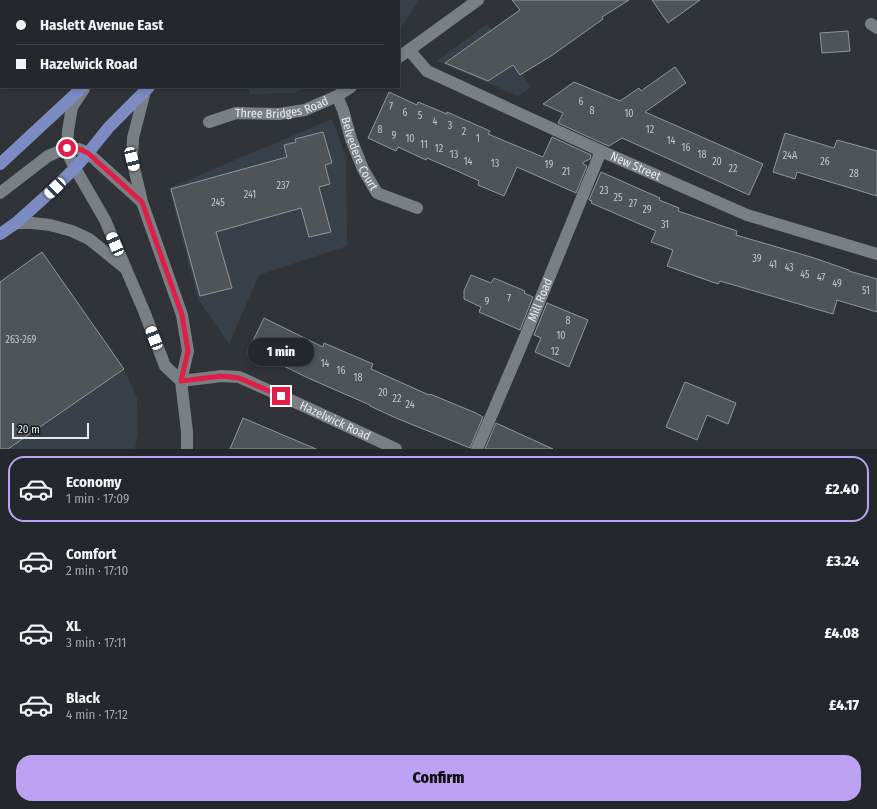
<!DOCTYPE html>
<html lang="en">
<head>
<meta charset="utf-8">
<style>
	:root { --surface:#24272b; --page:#303337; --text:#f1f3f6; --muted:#a3a5a9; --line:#414447; --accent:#bca0f2 }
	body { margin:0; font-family:"Fira Sans Condensed",sans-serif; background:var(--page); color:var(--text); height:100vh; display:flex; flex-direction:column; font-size:15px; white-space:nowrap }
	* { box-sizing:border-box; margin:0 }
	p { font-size:13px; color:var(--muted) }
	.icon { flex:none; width:22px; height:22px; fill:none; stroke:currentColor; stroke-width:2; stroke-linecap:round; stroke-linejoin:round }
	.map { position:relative; height:449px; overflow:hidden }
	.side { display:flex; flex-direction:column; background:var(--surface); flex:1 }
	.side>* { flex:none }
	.guide { position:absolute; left:0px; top:0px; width:400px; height:88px; box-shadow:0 2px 6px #0003,0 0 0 1px var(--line); display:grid; align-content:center; height:88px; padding:0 16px; background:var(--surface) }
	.scale { position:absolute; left:12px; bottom:10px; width:77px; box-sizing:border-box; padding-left:4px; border:2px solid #e8ebee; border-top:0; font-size:11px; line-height:14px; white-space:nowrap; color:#e8ebee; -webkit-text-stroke:3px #191b1d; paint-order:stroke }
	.end { position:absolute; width:18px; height:18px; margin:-9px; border:5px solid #e11d48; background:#fff; box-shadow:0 0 0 2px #fff }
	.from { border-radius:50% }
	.bubble { position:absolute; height:28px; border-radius:14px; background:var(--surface); box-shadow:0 2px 6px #0003,0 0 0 1px var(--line); font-size:13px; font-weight:800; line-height:28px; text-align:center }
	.car { position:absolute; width:12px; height:24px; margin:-12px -6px; border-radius:5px; box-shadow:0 0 3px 1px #0007; background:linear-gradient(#fff 24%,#345 0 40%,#fff 0 76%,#345 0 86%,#fff 0) }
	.guide b { display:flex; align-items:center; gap:14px; height:38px; font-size:15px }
	.guide b+b { border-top:1px solid var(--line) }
	.guide i { width:10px; height:10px; background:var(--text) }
	ul { padding:7px 0 0; list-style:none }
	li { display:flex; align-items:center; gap:12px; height:66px; margin:0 8px 6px; padding:0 8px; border:2px solid transparent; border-radius:16px }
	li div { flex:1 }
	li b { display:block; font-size:15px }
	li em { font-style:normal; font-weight:800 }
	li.current { border-color:var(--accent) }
	li>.icon { width:36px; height:36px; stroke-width:1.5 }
	.primary-button { display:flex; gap:8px; margin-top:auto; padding:8px 16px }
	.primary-button a { flex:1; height:46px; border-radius:16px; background:var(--accent); color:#111; font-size:16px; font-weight:800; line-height:46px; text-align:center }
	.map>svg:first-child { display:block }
	.built { fill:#384049 }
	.building { fill:#4e5458; stroke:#91989d }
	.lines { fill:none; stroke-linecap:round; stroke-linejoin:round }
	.service { stroke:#7a7f84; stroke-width:12 }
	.minor { stroke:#7a7f84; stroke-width:12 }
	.tertiary { stroke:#7a7f84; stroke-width:12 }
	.primary { stroke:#7c8bc2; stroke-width:12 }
	.route { stroke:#e11d48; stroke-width:5 }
	.labels { text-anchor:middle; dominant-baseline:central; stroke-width:3; stroke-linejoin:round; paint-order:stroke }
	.number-label { font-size:10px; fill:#c2c5c8 }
	.street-label { font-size:12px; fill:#e8ebee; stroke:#191b1d }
</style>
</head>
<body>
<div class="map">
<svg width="877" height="449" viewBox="0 0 877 449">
	<rect width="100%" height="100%" fill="#303439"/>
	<path class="built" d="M254,0H419L404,24L399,27V1H253Z
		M487,24L531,87L518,96L437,61Z
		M249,87H306L294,93L249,94Z
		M332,119L346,157L347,246L259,275L229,344L198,299L169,188Z
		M42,252L124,369L137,398L138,428L135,449H0V283Z"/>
	<path class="building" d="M512,0H629L602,17L603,19L551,56L520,75L513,65L488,81L445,63L520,10Z
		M652,0H700L668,23Z
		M848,31L850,51L822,53L820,33Z
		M675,67L686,83L645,112L763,164L749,195L622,138L609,146L604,144L558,123L563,113L543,104L574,82L620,101L639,88L641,91Z
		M389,92L417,105L418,102L447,114V112L490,131L488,134L543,157L552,137L591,155L590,159L582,163L587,166L576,193L517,167L504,196L478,185L479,181L455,170L427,158L426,160L398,147L396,151L368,138Z
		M323,132L332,163L325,165L330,184L319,187L331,232L309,237L301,208L216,232L232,288L200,296L171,189L287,157L284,145L296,142L295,139Z
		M785,133L834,148L837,140L877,151V196L797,172L795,179L773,172Z
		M601,172L660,198L659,200L679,208L678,211L737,231L736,235L811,257L849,270V271L877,279V312L840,301L837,300L833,314L720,281L718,284L667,266L673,250L651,242L656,231L591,203L592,201L589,200Z
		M42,252L124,369L8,449H0V282Z
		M471,275L491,283L494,278L525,291L524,293L533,297L520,330L479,312L481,307L464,299V291Z
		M547,303L588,320L569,367L535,352L541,338L534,335Z
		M264,318L323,347L324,343L373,364L371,369L429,395L430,394L476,413L483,417L470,448L396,418L370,406V405L308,378L249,349Z
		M685,382L736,403L728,424L707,415L697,440L666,427Z
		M243,418L316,449H230Z
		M496,423L553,449H485Z"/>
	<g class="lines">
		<g class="service">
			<path d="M871,24L877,28"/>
			<path id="s1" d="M337,96L343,110L351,139L363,169L377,193L417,208"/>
		</g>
		<g class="minor">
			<path id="s2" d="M409,50L427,71L601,151L747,215L877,254"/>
			<path d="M399,57L409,50L478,0"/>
			<path id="s3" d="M209,122L236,113L279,114L305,110L337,96L351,87"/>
			<path id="s4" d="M181,381L222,376L239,377L308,408L396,449"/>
			<path id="s5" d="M477,449L522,344L601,151"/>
		</g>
		<path class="tertiary" d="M84,89L72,107L68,131L67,148L70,158L75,168L105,220L144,311L165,366L181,381
			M145,91L133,138L132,159L142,202L182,315L188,351L181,381L187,432V449
			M0,193L48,156L67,148L79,149L88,153L142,202
			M16,223H32L50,225L72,231L89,239L125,268"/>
		<path class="primary" d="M159,1L160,0
			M219,1V0
			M0,164L83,87
			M0,234L16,223L45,197L75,168L88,153L109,127L149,87"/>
	</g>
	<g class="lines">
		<path class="route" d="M67,148L79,149L88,153L142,202L182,315L188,351L181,381L222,376L239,378L281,396"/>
	</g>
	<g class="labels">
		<g class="number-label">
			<text x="581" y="102">6</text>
			<text x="391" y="107">7</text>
			<text x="592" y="111">8</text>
			<text x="405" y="113">6</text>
			<text x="629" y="114">10</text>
			<text x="420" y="116">5</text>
			<text x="435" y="122">4</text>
			<text x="450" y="126">3</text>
			<text x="380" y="130">8</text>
			<text x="650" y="130">12</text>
			<text x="464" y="132">2</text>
			<text x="394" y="136">9</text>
			<text x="410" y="139">10</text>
			<text x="478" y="139">1</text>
			<text x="671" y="141">14</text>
			<text x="424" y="145">11</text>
			<text x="686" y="148">16</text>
			<text x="439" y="149">12</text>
			<text x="454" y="155">13</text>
			<text x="702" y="155">18</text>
			<text x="790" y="156">24A</text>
			<text x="468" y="162">14</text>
			<text x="717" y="162">20</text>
			<text x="825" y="162">26</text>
			<text x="495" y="164">13</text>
			<text x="549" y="165">19</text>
			<text x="733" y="169">22</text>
			<text x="566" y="172">21</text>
			<text x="854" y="174">28</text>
			<text x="283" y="186">237</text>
			<text x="604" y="191">23</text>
			<text x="250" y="195">241</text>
			<text x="618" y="198">25</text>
			<text x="218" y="203">245</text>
			<text x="633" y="204">27</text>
			<text x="647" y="210">29</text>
			<text x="665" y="225">31</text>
			<text x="757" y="259">39</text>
			<text x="773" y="265">41</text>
			<text x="789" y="268">43</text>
			<text x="805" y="275">45</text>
			<text x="821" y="278">47</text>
			<text x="837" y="284">49</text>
			<text x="866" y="291">51</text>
			<text x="509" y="299">7</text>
			<text x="487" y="302">9</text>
			<text x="568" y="321">8</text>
			<text x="561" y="336">10</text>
			<text x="21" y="340">263-269</text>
			<text x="555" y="352">12</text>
			<text x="325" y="364">14</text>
			<text x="341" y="371">16</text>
			<text x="358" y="378">18</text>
			<text x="383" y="393">20</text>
			<text x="397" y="399">22</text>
			<text x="410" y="405">24</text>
		</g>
		<g class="street-label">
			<text stroke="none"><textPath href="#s3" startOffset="75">Three Bridges Road</textPath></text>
			<text stroke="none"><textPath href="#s1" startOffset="62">Belvedere Court</textPath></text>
			<text stroke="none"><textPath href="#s2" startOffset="257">New Street</textPath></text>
			<text stroke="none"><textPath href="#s5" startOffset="162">Mill Road</textPath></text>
			<text stroke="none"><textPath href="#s4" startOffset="164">Hazelwick Road</textPath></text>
		</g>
	</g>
</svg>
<div class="scale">20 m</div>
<i class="end from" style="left:67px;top:148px"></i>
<i class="end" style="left:281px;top:396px"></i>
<div class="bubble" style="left:248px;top:338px;width:66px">1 min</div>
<i class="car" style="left:132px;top:159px;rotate:166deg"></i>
<i class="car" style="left:55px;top:188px;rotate:226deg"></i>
<i class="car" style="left:115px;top:244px;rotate:337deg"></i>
<i class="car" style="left:154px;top:338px;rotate:339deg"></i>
<div class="guide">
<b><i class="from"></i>Haslett Avenue East</b>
<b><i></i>Hazelwick Road</b>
</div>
</div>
<section class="side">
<ul>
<li class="current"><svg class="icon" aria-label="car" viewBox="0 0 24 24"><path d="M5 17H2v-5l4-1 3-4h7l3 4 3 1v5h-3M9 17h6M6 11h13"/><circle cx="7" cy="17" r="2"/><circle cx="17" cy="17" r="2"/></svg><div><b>Economy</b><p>1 min · 17:09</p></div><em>£2.40</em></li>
<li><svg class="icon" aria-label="car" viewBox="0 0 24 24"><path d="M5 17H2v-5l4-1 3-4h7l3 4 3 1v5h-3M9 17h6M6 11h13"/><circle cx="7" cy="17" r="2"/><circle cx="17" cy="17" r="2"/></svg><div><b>Comfort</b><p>2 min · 17:10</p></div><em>£3.24</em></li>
<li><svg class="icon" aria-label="car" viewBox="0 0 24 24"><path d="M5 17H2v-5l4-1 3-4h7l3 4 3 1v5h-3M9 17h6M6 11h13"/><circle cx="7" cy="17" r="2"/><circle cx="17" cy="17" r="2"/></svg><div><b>XL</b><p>3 min · 17:11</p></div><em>£4.08</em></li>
<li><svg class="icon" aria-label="car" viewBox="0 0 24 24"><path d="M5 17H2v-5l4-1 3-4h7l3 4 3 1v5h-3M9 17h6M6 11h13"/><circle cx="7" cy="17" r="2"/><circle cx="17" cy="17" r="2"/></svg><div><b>Black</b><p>4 min · 17:12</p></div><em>£4.17</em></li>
</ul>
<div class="primary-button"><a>Confirm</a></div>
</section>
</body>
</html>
